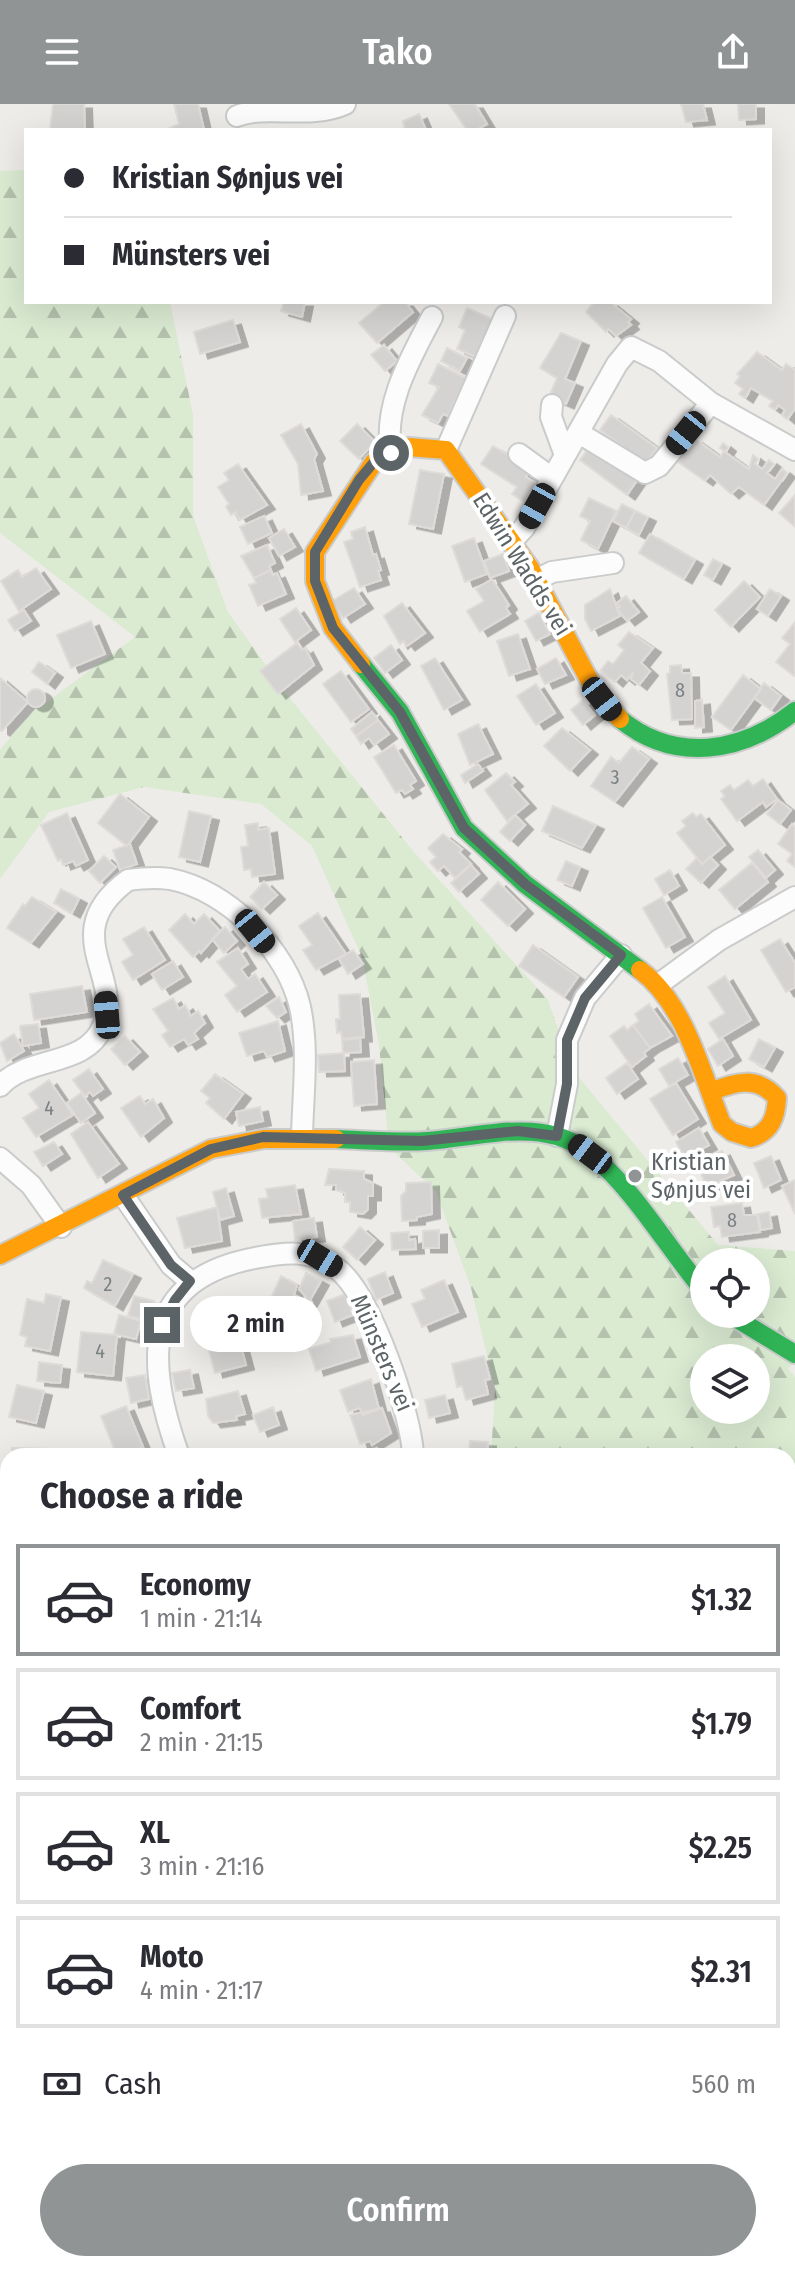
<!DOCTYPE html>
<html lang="en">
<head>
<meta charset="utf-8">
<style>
	:root { --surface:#fff; --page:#f7f7f7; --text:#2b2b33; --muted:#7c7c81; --line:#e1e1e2; --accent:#909495 }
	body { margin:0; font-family:"Fira Sans Condensed",sans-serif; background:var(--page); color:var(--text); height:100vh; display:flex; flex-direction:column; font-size:30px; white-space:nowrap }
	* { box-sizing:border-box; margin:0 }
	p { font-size:26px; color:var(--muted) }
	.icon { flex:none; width:44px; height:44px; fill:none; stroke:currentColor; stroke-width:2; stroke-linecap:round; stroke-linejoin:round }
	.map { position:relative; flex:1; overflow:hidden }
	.drawer { position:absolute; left:0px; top:1344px; width:796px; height:824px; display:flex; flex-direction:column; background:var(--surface); border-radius:24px 24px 0 0; box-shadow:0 8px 32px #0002 }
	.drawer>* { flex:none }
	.top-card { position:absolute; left:24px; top:24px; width:748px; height:176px; border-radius:0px; box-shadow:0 8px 32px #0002; display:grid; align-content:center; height:176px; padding:0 40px; background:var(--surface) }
	.controls { position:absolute; left:690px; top:1144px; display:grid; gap:16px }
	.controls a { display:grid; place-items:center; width:80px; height:80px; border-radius:50%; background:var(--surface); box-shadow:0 8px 32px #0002; font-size:40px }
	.end { position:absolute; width:36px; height:36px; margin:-18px; border:10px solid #5d6468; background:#fff; box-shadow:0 0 0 4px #fff }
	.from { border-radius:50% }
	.bubble { position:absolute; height:56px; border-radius:28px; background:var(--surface); box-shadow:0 8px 32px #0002; font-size:26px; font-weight:600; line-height:56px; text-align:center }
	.car { position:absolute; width:24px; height:48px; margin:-24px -12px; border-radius:10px; box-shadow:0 0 6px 2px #0007; background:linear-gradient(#222 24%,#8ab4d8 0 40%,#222 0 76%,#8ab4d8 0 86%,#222 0) }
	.top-card b { display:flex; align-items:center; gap:28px; height:76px; font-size:30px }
	.top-card b+b { border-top:2px solid var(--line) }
	.top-card i { width:20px; height:20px; background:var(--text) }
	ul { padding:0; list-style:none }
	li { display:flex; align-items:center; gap:24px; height:112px; margin:0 16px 12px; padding:0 24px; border:4px solid var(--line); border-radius:0px }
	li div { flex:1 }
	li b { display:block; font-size:30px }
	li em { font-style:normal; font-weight:600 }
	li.active { border-color:var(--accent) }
	li>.icon { width:72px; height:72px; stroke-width:1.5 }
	h2 { padding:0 40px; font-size:36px; line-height:96px }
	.pay { display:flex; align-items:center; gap:20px; height:88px; padding:0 40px; font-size:30px }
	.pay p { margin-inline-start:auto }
	.primary-button { display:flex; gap:16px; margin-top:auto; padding:16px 40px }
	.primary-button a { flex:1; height:92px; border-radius:48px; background:var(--accent); color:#fff; font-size:32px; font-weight:600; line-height:92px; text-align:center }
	header { display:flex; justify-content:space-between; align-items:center; height:104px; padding:0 40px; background:var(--accent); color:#fff; font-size:36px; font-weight:600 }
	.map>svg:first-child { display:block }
	.forest { fill:url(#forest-firs); fill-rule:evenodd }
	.building { fill:#d5d3d2; stroke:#dedbd8; stroke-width:2; filter:url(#shadow) }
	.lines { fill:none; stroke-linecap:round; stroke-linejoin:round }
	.street-casing { stroke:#cacbcb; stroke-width:24 }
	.fast-casing { stroke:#cacbcb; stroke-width:22 }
	.slow-casing { stroke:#cacbcb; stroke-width:22 }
	.street { stroke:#fcfcfc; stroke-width:20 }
	.fast { stroke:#30b455; stroke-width:18 }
	.slow { stroke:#ff9f0a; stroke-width:18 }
	.route { stroke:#5d6468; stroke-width:10 }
	.poi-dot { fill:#909495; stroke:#fff; stroke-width:3 }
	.labels { text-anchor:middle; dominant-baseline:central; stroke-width:8; stroke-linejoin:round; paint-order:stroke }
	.number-label { font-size:20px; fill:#7c8184 }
	.street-label { font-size:24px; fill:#5d6468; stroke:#fff }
	.poi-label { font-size:24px; fill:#5d6468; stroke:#fff; text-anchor:start }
</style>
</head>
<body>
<header><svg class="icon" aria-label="menu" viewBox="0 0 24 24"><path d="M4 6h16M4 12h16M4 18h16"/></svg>Tako<svg class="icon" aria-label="share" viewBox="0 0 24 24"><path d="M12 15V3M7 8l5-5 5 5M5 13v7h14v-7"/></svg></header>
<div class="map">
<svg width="795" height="2168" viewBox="0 0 795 2168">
	<defs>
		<pattern id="forest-firs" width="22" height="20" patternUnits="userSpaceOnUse" patternTransform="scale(2)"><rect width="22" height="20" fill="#daebd2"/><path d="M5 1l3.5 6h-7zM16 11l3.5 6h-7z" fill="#b4c2ae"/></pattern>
		<filter id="shadow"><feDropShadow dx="8" dy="4.5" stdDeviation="0" flood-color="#0004"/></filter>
	</defs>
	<rect width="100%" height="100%" fill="#eeece9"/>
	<path class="forest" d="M26,66V198H170L193,311V412L228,508L285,588L413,747L548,896L572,965L718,1141L795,1147V1257L788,1265L795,1273V2168H0V1430L8,1434V2160H788V1352H491L495,1285L471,1184L436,1088L389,1043L379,941L362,853L312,742L261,700L144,683L49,708L0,775V646L29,611L135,533L0,429V67ZM704,1158H756V1210H704ZM704,1254H756V1306H704Z"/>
	<path class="building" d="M53,0H84L85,26H50Z
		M174,0H198L204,26H166L179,20Z
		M449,0H475L487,20L476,26H467Z
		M681,0H703L707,16L686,18Z
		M738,0H756V15L739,16Z
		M419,10L426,26H405L403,17Z
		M284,198H305L302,213L281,207Z
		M384,198H405L413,208L377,239L359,219Z
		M594,198H610L631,215L628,218L631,221L616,232L608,225L606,228L586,208Z
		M467,204L495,216L476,253L457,245L465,226L459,223Z
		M233,216L240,238L200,250L194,228Z
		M561,229L581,237L565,275L575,279L566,300L549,293L557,274L540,264Z
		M384,241L397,257L385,267L371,251Z
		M447,244L467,254L460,267L441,257Z
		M757,248L782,266L786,260L795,266V305L787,315L782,311L785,306L778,301L775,306L769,302L773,297L751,284L745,294L739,290L743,285L735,279L740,272L737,270Z
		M438,260L466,274L448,312L443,310L438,319L422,311L439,283L429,279Z
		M611,311L657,344L646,359L600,326Z
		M301,320L317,350L314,355L323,387L301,391L298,360L281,331Z
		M357,320L375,338L359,355L340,337Z
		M695,335L720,353L724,347L720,344L723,339L728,343L725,348L749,365L753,351L758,355L755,360L762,365L769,356L774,360L767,369L775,375L782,365L787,369L764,401L739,383L731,390L710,371L705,377L678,358Z
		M591,341L638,375L627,391L580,356Z
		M493,342L531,365L526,373L536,379L525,398L512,390L517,383L481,360Z
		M238,360L267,401L240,416L235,408L231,411L226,403L229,400L218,383L229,376L224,369Z
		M420,366L444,370L433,425L409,420Z
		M795,391V423L779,409Z
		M589,394L616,407L598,445L581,436L590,417L580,412Z
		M622,400L635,407L626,424L613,417Z
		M635,407L648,413L639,431L626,424Z
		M264,412L272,429L248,440L240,423Z
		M365,423L373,451L376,450L381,466L378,467L381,476L360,483L344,438L353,435L351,428Z
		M284,425L295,443L279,452L269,434Z
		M650,430L695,456L684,475L639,449Z
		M474,434L487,470L465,478L452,442Z
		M267,441L275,459L269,462L271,466L254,474L241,452Z
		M503,450L509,467L490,474L484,457Z
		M713,455L722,460L713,476L704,471Z
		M36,464L51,485L19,507L1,477L18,466L22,473Z
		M271,466L273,471L277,469L286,490L258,502L249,481L256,479L254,474Z
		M492,475L509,501L506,504L510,510L480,528L467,507L484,497L476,485Z
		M744,477L760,493L731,523L715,506Z
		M354,484L365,500L343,514L332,497Z
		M610,485L620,512L591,527L585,515V501Z
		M770,485L781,492L768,512L757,505Z
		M626,492L639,508L627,517L617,505L620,503L617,499Z
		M402,499L425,529L407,542L403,537L400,540L384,512Z
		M296,504L311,526L295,538L280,515Z
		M24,506L31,517L15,527L8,516Z
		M539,509L550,530L536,537L525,517Z
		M91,517L105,550L71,564L57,531Z
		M795,518V572H794L776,558L790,540L782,534Z
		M629,528L653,544L641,559L650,567L639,581L631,575L633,568L627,576L621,571L615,578L601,566L608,557L613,560L624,546L618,541Z
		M518,530L530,565L509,572L497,537Z
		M297,539L302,546L305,544L314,561L278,590L260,567Z
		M391,541L402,556L385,569L374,554Z
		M435,554L462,596L444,606L421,562Z
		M556,554L566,571L545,580L537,565Z
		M39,558L55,569L47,580L32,568Z
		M681,561L682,569H691L692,615L672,616L667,570L670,569V562Z
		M341,567L369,605L351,618L323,580Z
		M743,571L761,585L731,626L712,613Z
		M0,574L28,598L2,627L0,626Z
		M764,579L781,592L771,606L754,594Z
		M536,580L555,609L536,621L517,592Z
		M27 594a9 9 0 1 1 18 0a9 9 0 1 1-18 0Z
		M583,596L595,611L583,621L571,606Z
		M702,596L704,623L695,624V597Z
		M372,608L378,616L356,632L351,625Z
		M378,616L389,630L374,641L369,634L361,640L356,632Z
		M478,620L493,650L470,661L458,630Z
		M562,624L590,646L570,667L544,642Z
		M394,641L416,677L410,681L413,685L405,690L402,686L396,689L374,653Z
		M632,643L649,655L615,698L591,682L611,653L619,659Z
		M478,660L483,667L465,679L461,671Z
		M506,669L515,678L511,681L528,700L507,717L485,686Z
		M763,675L777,695L766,703L763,698L737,717L721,695L725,692L721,687L730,681L734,686L748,676L753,682Z
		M120,690L149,713L127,742L98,719Z
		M778,696L791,706L780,720L767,710Z
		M553,702L596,721L582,744L542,727Z
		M189,707L211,712L200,758L179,753Z
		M67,709L88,756L76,762L73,757L63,761L61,755L58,757L41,721Z
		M693,709L696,713L701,710L725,741L702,760L677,729L686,722L682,717Z
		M515,711L525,721L510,737L500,728Z
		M258,719V726L269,724L275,770L252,773L251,765L244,766L241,743L248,742L245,721Z
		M792,720L795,723V763L787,757L792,750L778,740Z
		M443,730L462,745L459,748L471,760L455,774L444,762L438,767L430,758L436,753L428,744Z
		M130,740L137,760L120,766L113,746Z
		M758,746L775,766L766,774L749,753Z
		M104,752L116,763L100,779L89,767Z
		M710,753L718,761L701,779L686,765L697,754L702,760Z
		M566,757L580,763L572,782L557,776Z
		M752,759L768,778L735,805L719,786Z
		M471,761L479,770L459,788L451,779Z
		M670,766L679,782L664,791L655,775Z
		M264,778L277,791L262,805L250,793Z
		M498,778L525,805L508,822L481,796Z
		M61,785L79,795L72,809L54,799Z
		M32,793L56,808L31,839L7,824L23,800L25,802Z
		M662,793L685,833L666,844L643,804Z
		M318,809L346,850L316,866L303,846L312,841L299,822Z
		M185,810L194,820L204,810L220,827L201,849L199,847L193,853L169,826Z
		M144,823L165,856L133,876L122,858L133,851L123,835Z
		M225,823L237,837L224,849L212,835Z
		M780,835L795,859V883L786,888L761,846Z
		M533,841L578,873L564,893L519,862Z
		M238,844L248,860L241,865L248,875L255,870L267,888L237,908L225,891L237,882L217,858Z
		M353,846L363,860L348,870L339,855Z
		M173,857L183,873L162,886L152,870Z
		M725,872L751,916L719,935L709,919L725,909L708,883Z
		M82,882L87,908L34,916L30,890Z
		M360,890L364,933L342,935L341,928L337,929L336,915H340L339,891Z
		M279,893L286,908L277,914L266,902Z
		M173,894L179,905L185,901L191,912L198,907L205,919L194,929L198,935L188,941L184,935L170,943L162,931L168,927L153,905Z
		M649,900L672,932L650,944L633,921L639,917L635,910Z
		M278,917L285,947L267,953L264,947L247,952L239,929Z
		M38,920L41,939L23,942L20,922Z
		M633,921L650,944L644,949L646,952L632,963L610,932L624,922L627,926Z
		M14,930L24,947L7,957L0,939Z
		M125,932L140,948L125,961L111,945Z
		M360,934L361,948L343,949L342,936Z
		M723,935L733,952L718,962L708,945Z
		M759,935L775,944L764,963L749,955Z
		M344,949L345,967L319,968L318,951Z
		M678,954L688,971L669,982L659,965Z
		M374,956L377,1000L354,1002L351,958Z
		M627,959L638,975L617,990L606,974Z
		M89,965L103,985L93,992L90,988L85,992L73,976Z
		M215,970L243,990L224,1015L206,999L210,994L201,987Z
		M49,976L73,1011L36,1033L23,1014L39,1004L29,990Z
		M676,979L698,1015L673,1031L650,995Z
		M81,989L95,1009L81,1019L67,999Z
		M140,992L145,1000L153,995L164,1014L141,1033L121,1004Z
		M260,1003L263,1017L239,1022L236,1008Z
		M88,1018L119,1060L98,1074L71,1030Z
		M699,1024L709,1041L685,1054L676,1038Z
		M54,1038L62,1050L43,1062L34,1048Z
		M722,1047L734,1071L707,1083L696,1059Z
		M771,1052L781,1076L764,1084L754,1059Z
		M329,1065L364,1067V1075L373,1079V1092H368V1105L363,1110L350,1108V1098H345V1089L336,1086V1081H325Z
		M795,1076V1110L782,1082Z
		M431,1078L432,1110L417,1113V1116L402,1117L401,1092L406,1087V1079Z
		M295,1081L301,1110L262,1114L259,1095L268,1094L266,1085Z
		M226,1084L234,1112L220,1116L213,1088Z
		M742,1099L744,1111H757L760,1128L722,1133L720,1122L714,1123L711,1103Z
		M217,1103L222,1137L185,1144L177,1114Z
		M769,1108L772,1124L761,1126L758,1110Z
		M314,1114L317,1133L295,1136L293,1117Z
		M360,1123L375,1136L357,1156L343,1143Z
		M439,1126V1144H423V1127Z
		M409,1128V1136L415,1135L416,1145L392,1146L391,1129Z
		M103,1156L133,1170L115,1202L84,1184L87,1177L92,1179Z
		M385,1168L393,1189L376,1196L368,1175Z
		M306,1169L321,1177L305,1205L302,1204L307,1194L299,1185Z
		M281,1172L297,1181L294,1191L302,1195L288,1221L265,1208Z
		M444,1176L458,1208L422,1223L412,1200L425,1195L421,1186Z
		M46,1190L61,1193L50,1247L25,1242L27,1233L20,1231L27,1195L44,1199Z
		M345,1190L353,1211L335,1218L327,1197Z
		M134,1192L154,1197L149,1217L128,1212Z
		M119,1211L141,1217L136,1235L114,1230Z
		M81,1228L117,1231L113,1272L77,1268Z
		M353,1231L360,1253L316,1267L309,1245L331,1238L330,1235Z
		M239,1235L246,1261L215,1269L208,1243Z
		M484,1252L490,1275L485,1276L488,1290L466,1296L462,1282L457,1283L452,1260Z
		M39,1258L62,1261L60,1279L37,1277Z
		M190,1266L194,1284L176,1287L172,1269Z
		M145,1271L149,1295L131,1299L126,1274Z
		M371,1275L379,1305L363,1311L360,1304L348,1308L340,1286Z
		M17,1281L44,1287L36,1319L9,1313Z
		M238,1287L245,1310L236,1312L237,1316L213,1319L208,1312L206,1295Z
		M445,1291L450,1309L429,1314L425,1296Z
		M126,1302L143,1343L117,1352L101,1312Z
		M273,1303L279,1321L260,1328L253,1311Z
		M382,1304L391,1329L372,1341L370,1337L360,1340L350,1311Z
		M470,1337L488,1338L487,1352H453L462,1350V1345H468L469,1351Z
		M12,1344L50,1345L49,1352H12Z"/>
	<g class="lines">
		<defs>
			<path id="street" d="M237,12C268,0 310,16 345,0
				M552,301L551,313L565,351
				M579,329L645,369L659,362L711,299
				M446,346L505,212
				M391,349C383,301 410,255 432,213
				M519,350L552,374
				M511,438L524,424L617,260L631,243L659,257L711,299L795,346
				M536,476L552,468L613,459
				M659,880L719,836L795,793
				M0,982C28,951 86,964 103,922C124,872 56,829 128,776C142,774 157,773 170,775C228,786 287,846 300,903C309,944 303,990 302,1031
				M557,1032L567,980V936L585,894L621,851
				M0,1054L31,1081L61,1123
				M123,1091L171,1161L190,1177
				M179,1352C146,1260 139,1176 255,1154C286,1148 309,1145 336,1164C370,1187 412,1311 413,1352"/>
			<path id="fast" d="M361,560L400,608L464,724L525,780L640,866
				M620,615C675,660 742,649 795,607
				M336,1035C366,1036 397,1039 427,1037C482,1033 545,1011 592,1051C637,1089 666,1142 704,1187
				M729,1210L795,1250"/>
			<path id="slow" d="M361,560L333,524L315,477V448L374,358L408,343L446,346L530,464L594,585L620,615
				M640,866C685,899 702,970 722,1020L732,1028L751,1034C771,1028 776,1013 777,994C757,971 735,978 710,988
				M0,1151L211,1045L264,1035H336"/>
		</defs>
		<use href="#street" class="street-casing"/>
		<use href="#fast" class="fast-casing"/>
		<use href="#slow" class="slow-casing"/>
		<use href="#street" class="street"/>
		<use href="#fast" class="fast"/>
		<use href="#slow" class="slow"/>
	</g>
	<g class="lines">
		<path class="route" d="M162,1221L175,1196L190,1177L171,1161L123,1091L211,1045L263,1033L422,1037L518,1027L557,1032L567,980V936L585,894L621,851L525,780L464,724L400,608L333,524L315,477V448L359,376L374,358L391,349"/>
	</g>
	<circle class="poi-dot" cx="635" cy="1072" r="8"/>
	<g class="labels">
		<g class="number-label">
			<text x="680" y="586">8</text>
			<text x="615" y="673">3</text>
			<text x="49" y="1004">4</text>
			<text x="732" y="1116">8</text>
			<text x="108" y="1180">2</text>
			<text x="100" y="1247">4</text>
		</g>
		<g class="street-label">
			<text transform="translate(522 460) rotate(58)">Edwin Wadds vei</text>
			<text transform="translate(382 1249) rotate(67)">Münsters vei</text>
		</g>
		<g class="poi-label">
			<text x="651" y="1058">Kristian<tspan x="651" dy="28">Sønjus vei</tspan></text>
		</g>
	</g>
</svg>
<div class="controls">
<a><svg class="icon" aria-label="locate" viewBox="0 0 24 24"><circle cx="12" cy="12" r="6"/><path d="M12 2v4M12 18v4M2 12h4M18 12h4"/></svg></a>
<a><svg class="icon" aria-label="layers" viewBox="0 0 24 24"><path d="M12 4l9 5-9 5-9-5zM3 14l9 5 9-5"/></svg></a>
</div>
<i class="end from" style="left:391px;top:349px"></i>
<i class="end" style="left:162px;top:1221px"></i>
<div class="bubble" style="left:190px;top:1192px;width:132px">2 min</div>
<i class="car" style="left:686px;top:329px;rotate:219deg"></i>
<i class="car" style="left:537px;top:402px;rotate:209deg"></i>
<i class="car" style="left:602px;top:595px;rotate:142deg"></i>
<i class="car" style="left:255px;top:827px;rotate:141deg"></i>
<i class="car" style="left:107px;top:911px;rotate:355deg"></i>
<i class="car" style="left:590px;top:1050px;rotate:307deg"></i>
<i class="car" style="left:320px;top:1154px;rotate:121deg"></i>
<div class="top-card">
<b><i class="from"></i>Kristian Sønjus vei</b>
<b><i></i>Münsters vei</b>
</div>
<section class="drawer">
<h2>Choose a ride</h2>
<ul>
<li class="active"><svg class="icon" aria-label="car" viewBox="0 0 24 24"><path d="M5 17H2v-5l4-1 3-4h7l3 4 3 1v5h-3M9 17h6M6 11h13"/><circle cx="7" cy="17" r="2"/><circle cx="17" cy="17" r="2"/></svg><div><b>Economy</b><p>1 min · 21:14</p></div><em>$1.32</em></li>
<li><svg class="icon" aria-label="car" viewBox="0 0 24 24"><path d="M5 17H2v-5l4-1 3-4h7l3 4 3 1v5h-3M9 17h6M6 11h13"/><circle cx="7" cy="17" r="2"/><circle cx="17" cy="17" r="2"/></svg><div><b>Comfort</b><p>2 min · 21:15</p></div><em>$1.79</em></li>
<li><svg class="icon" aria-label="car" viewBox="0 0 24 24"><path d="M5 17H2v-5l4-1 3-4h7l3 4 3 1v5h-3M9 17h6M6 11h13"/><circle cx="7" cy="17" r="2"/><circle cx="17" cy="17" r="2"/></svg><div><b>XL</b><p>3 min · 21:16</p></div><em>$2.25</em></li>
<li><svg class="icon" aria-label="car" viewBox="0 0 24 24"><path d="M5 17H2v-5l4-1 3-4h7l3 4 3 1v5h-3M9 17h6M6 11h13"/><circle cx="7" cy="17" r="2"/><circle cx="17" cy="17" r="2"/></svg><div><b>Moto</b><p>4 min · 21:17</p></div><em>$2.31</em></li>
</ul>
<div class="pay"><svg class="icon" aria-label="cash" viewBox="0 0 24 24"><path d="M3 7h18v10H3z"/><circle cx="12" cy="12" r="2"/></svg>Cash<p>560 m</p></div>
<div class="primary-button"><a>Confirm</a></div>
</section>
</div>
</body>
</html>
